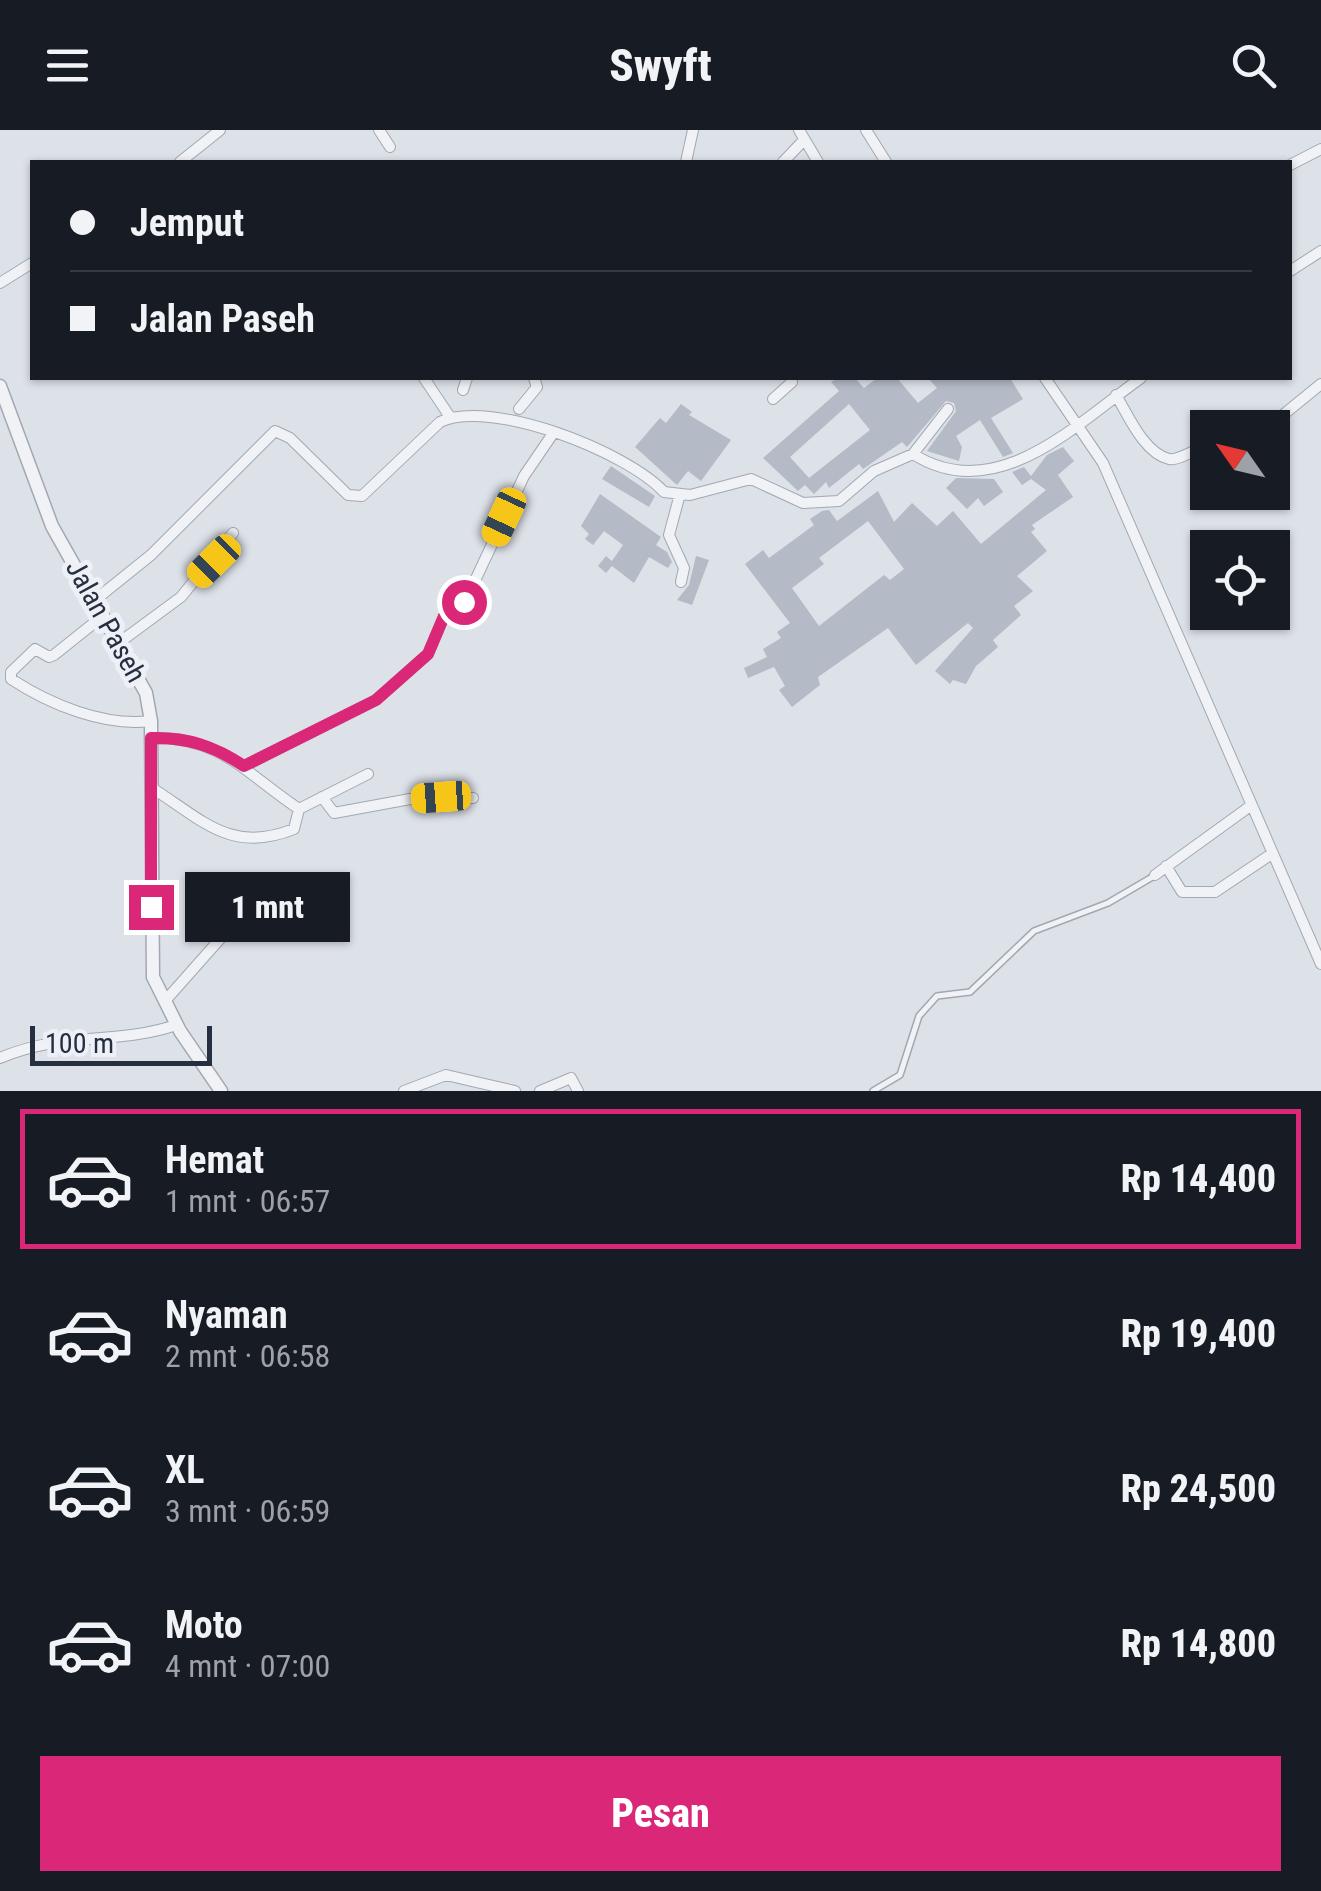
<!DOCTYPE html>
<html lang="id">
<head>
<meta charset="utf-8">
<style>
	:root { --surface:#171b24; --page:#20242c; --text:#f1f3f6; --muted:#9ea1a6; --line:#363941; --accent:#db2777 }
	body { margin:0; font-family:"Roboto Condensed",sans-serif; background:var(--page); color:var(--text); height:100vh; display:flex; flex-direction:column; font-size:38px; white-space:nowrap }
	* { box-sizing:border-box; margin:0 }
	p { font-size:32px; color:var(--muted) }
	.icon { flex:none; width:55px; height:55px; fill:none; stroke:currentColor; stroke-width:2; stroke-linecap:round; stroke-linejoin:round }
	.map { position:relative; height:961px; overflow:hidden }
	.panel { display:flex; flex-direction:column; background:var(--surface); flex:1 }
	.panel>* { flex:none }
	.top-card { position:absolute; left:30px; top:30px; width:1262px; height:220px; border-radius:0px; box-shadow:0 2px 8px #0004; display:grid; align-content:center; height:220px; padding:0 40px; background:var(--surface) }
	.needle { width:65px; rotate:304deg }
	.tools { position:absolute; left:1190px; top:280px; display:grid; gap:20px }
	.tools a { display:grid; place-items:center; width:100px; height:100px; border-radius:0px; background:var(--surface); box-shadow:0 2px 8px #0004; font-size:50px }
	.scale { position:absolute; left:30px; bottom:25px; width:182px; box-sizing:border-box; padding-left:10px; border:5px solid #252f40; border-top:0; font-size:28px; line-height:35px; white-space:nowrap; color:#252f40; -webkit-text-stroke:8px #edf0f6; paint-order:stroke }
	.end { position:absolute; width:45px; height:45px; margin:-22px; border:12px solid #db2777; background:#fff; box-shadow:0 0 0 5px #fff }
	.from { border-radius:50% }
	.bubble { position:absolute; height:70px; border-radius:0px; background:var(--surface); box-shadow:0 2px 8px #0004; font-size:32px; font-weight:800; line-height:70px; text-align:center }
	.car { position:absolute; width:30px; height:60px; margin:-30px -15px; border-radius:12px; box-shadow:0 0 8px 2px #0007; background:linear-gradient(#f5c518 24%,#345 0 40%,#f5c518 0 76%,#345 0 86%,#f5c518 0) }
	.top-card b { display:flex; align-items:center; gap:35px; height:95px; font-size:38px }
	.top-card b+b { border-top:2px solid var(--line) }
	.top-card i { width:25px; height:25px; background:var(--text) }
	ul { padding:18px 0 0; list-style:none }
	li { display:flex; align-items:center; gap:30px; height:140px; margin:0 20px 15px; padding:0 20px; border:5px solid transparent; border-radius:0px }
	li div { flex:1 }
	li b { display:block; font-size:38px }
	li em { font-style:normal; font-weight:800 }
	li.current { border-color:var(--accent) }
	li>.icon { width:90px; height:90px; stroke-width:1.5 }
	.cta { display:flex; gap:20px; margin-top:auto; padding:20px 40px }
	.cta a { flex:1; height:115px; border-radius:0px; background:var(--accent); color:#fff; font-size:40px; font-weight:800; line-height:115px; text-align:center }
	header { display:flex; justify-content:space-between; align-items:center; height:130px; padding:0 40px; background:var(--surface); font-size:45px; font-weight:800 }
	.map>svg:first-child { display:block }
	.building { fill:#b4bac6; fill-rule:evenodd }
	.lines { fill:none; stroke-linecap:round; stroke-linejoin:round }
	.service-casing { stroke:#a2a8b2; stroke-width:8 }
	.minor-casing { stroke:#a2a8b2; stroke-width:12 }
	.tertiary-casing { stroke:#a2a8b2; stroke-width:15 }
	.service { stroke:#f0f2f6; stroke-width:5 }
	.minor { stroke:#f0f2f6; stroke-width:10 }
	.tertiary { stroke:#f0f2f6; stroke-width:12 }
	.route { stroke:#db2777; stroke-width:12 }
	.labels { text-anchor:middle; dominant-baseline:central; stroke-width:10; stroke-linejoin:round; paint-order:stroke }
	.street-label { font-size:28px; fill:#252f40; stroke:#edf0f6 }
</style>
</head>
<body>
<header><svg class="icon" aria-label="menu" viewBox="0 0 24 24"><path d="M4 6h16M4 12h16M4 18h16"/></svg>Swyft<svg class="icon" aria-label="search" viewBox="0 0 24 24"><circle cx="10" cy="10" r="6"/><path d="M15 15l6 6"/></svg></header>
<div class="map">
<svg width="1321" height="961" viewBox="0 0 1321 961">
	<rect width="100%" height="100%" fill="#dde1e8"/>
	<path class="building" d="M837,248H855L864,258L877,248H897L918,273L937,258L928,248H1010L1023,269L991,288L1013,323L1003,327L980,290L956,306L962,317L959,331L927,321L956,281L954,273L946,271L907,317L902,312L863,339L859,334L829,358L826,352L814,364L805,355L798,361L763,328L839,261L831,252ZM849,274L870,300L809,348L790,327Z
		M681,274L692,282L689,285L731,310L701,351L688,341L677,355L635,317L660,288L666,293Z
		M1063,317L1074,331L1058,345L1073,367L1032,395L1035,399L1031,402L1047,421L1017,446L1033,461L1014,476L1021,485L993,510L998,517L976,536L966,554L953,550L950,554L935,541L973,498L968,493L916,535L888,498L818,547L820,555L792,577L779,560L785,556L774,537L748,548L744,538L767,527L763,519L781,508L777,502L790,493L745,434L763,420L769,428L814,395L810,389L822,381L829,380L837,391L878,361L894,392L912,373L937,396L953,381L981,414L1046,360L1031,349L1022,355L1012,342L1024,337L1031,346L1047,325ZM868,391L904,439L890,450L884,445L819,496L792,458L824,434L819,428Z
		M611,336L655,366L649,377L602,349Z
		M956,348L994,349L1003,362L984,376L978,368L967,379L946,358Z
		M600,364L661,407L656,415L667,422L672,432L668,438L649,427L634,453L612,436L606,443L598,436L606,426L612,431L623,415L604,401L593,415L585,409L589,404L581,396Z
		M696,426L709,430L692,475L677,470L689,455Z"/>
	<g class="lines">
		<defs>
			<path id="service" d="M873,961L900,945L919,886L937,866L970,862L1034,801L1108,773L1154,746"/>
			<path id="minor" d="M379,0L390,17
				M799,0L818,32
				M866,0L886,32
				M180,32L220,0
				M686,32L693,0
				M783,32L804,10
				M1290,35L1321,19
				M1290,141L1321,121
				M0,153L32,133
				M424,248L450,287
				M1045,248L1103,333L1321,834
				M463,260L467,248
				M1116,265C1128,285 1144,323 1169,329C1179,331 1197,318 1208,315
				M773,269L792,252
				M519,279L537,257L534,248
				M1267,298L1321,254
				M913,324L948,279
				M680,364L669,405L684,438L681,452
				M95,470L151,425L275,301L290,308L348,365L362,366L440,292C492,268 627,322 664,362L690,365L751,349L803,373L839,371L874,341L913,324C996,377 1076,294 1141,248
				M104,485L54,525L49,527L35,519L11,542V549C49,574 104,597 151,591
				M120,512L181,467L233,403
				M151,608C221,606 246,644 299,679L368,644
				M244,636L376,570L428,524L450,472L461,476L465,472L524,346L554,302
				M152,658C204,691 231,724 294,699L299,679
				M322,667L334,683L410,669L473,668
				M1166,736L1182,762H1215L1270,725
				M1155,745L1249,677
				M165,871L243,783
				M0,928C63,901 118,915 176,895
				M404,961L446,945L515,961
				M540,961L571,948L578,961"/>
			<path id="tertiary" d="M0,256L52,396L146,563L151,591L153,847L180,901L221,961"/>
		</defs>
		<use href="#service" class="service-casing"/>
		<use href="#minor" class="minor-casing"/>
		<use href="#tertiary" class="tertiary-casing"/>
		<use href="#service" class="service"/>
		<use href="#minor" class="minor"/>
		<use href="#tertiary" class="tertiary"/>
	</g>
	<g class="lines">
		<path class="route" d="M151,777V608C187,607 214,616 244,636L376,570L428,524L450,472L461,476L464,472"/>
	</g>
	<g class="labels">
		<g class="street-label">
			<text transform="translate(106 491) rotate(61)">Jalan Paseh</text>
		</g>
	</g>
</svg>
<div class="tools">
<a><svg class="needle" viewBox="-14 -14 28 28"><path d="M0-13l5 13h-10z" fill="#e53935"/><path d="M0 13l5-13h-10z" fill="#9ea1a6"/></svg></a>
<a><svg class="icon" aria-label="locate" viewBox="0 0 24 24"><circle cx="12" cy="12" r="6"/><path d="M12 2v4M12 18v4M2 12h4M18 12h4"/></svg></a>
</div>
<div class="scale">100 m</div>
<i class="end from" style="left:464px;top:472px"></i>
<i class="end" style="left:151px;top:777px"></i>
<div class="bubble" style="left:185px;top:742px;width:165px">1 mnt</div>
<i class="car" style="left:504px;top:387px;rotate:205deg"></i>
<i class="car" style="left:214px;top:431px;rotate:225deg"></i>
<i class="car" style="left:441px;top:667px;rotate:266deg"></i>
<div class="top-card">
<b><i class="from"></i>Jemput</b>
<b><i></i>Jalan Paseh</b>
</div>
</div>
<section class="panel">
<ul>
<li class="current"><svg class="icon" aria-label="car" viewBox="0 0 24 24"><path d="M5 17H2v-5l4-1 3-4h7l3 4 3 1v5h-3M9 17h6M6 11h13"/><circle cx="7" cy="17" r="2"/><circle cx="17" cy="17" r="2"/></svg><div><b>Hemat</b><p>1 mnt · 06:57</p></div><em>Rp 14,400</em></li>
<li><svg class="icon" aria-label="car" viewBox="0 0 24 24"><path d="M5 17H2v-5l4-1 3-4h7l3 4 3 1v5h-3M9 17h6M6 11h13"/><circle cx="7" cy="17" r="2"/><circle cx="17" cy="17" r="2"/></svg><div><b>Nyaman</b><p>2 mnt · 06:58</p></div><em>Rp 19,400</em></li>
<li><svg class="icon" aria-label="car" viewBox="0 0 24 24"><path d="M5 17H2v-5l4-1 3-4h7l3 4 3 1v5h-3M9 17h6M6 11h13"/><circle cx="7" cy="17" r="2"/><circle cx="17" cy="17" r="2"/></svg><div><b>XL</b><p>3 mnt · 06:59</p></div><em>Rp 24,500</em></li>
<li><svg class="icon" aria-label="car" viewBox="0 0 24 24"><path d="M5 17H2v-5l4-1 3-4h7l3 4 3 1v5h-3M9 17h6M6 11h13"/><circle cx="7" cy="17" r="2"/><circle cx="17" cy="17" r="2"/></svg><div><b>Moto</b><p>4 mnt · 07:00</p></div><em>Rp 14,800</em></li>
</ul>
<div class="cta"><a>Pesan</a></div>
</section>
</body>
</html>
